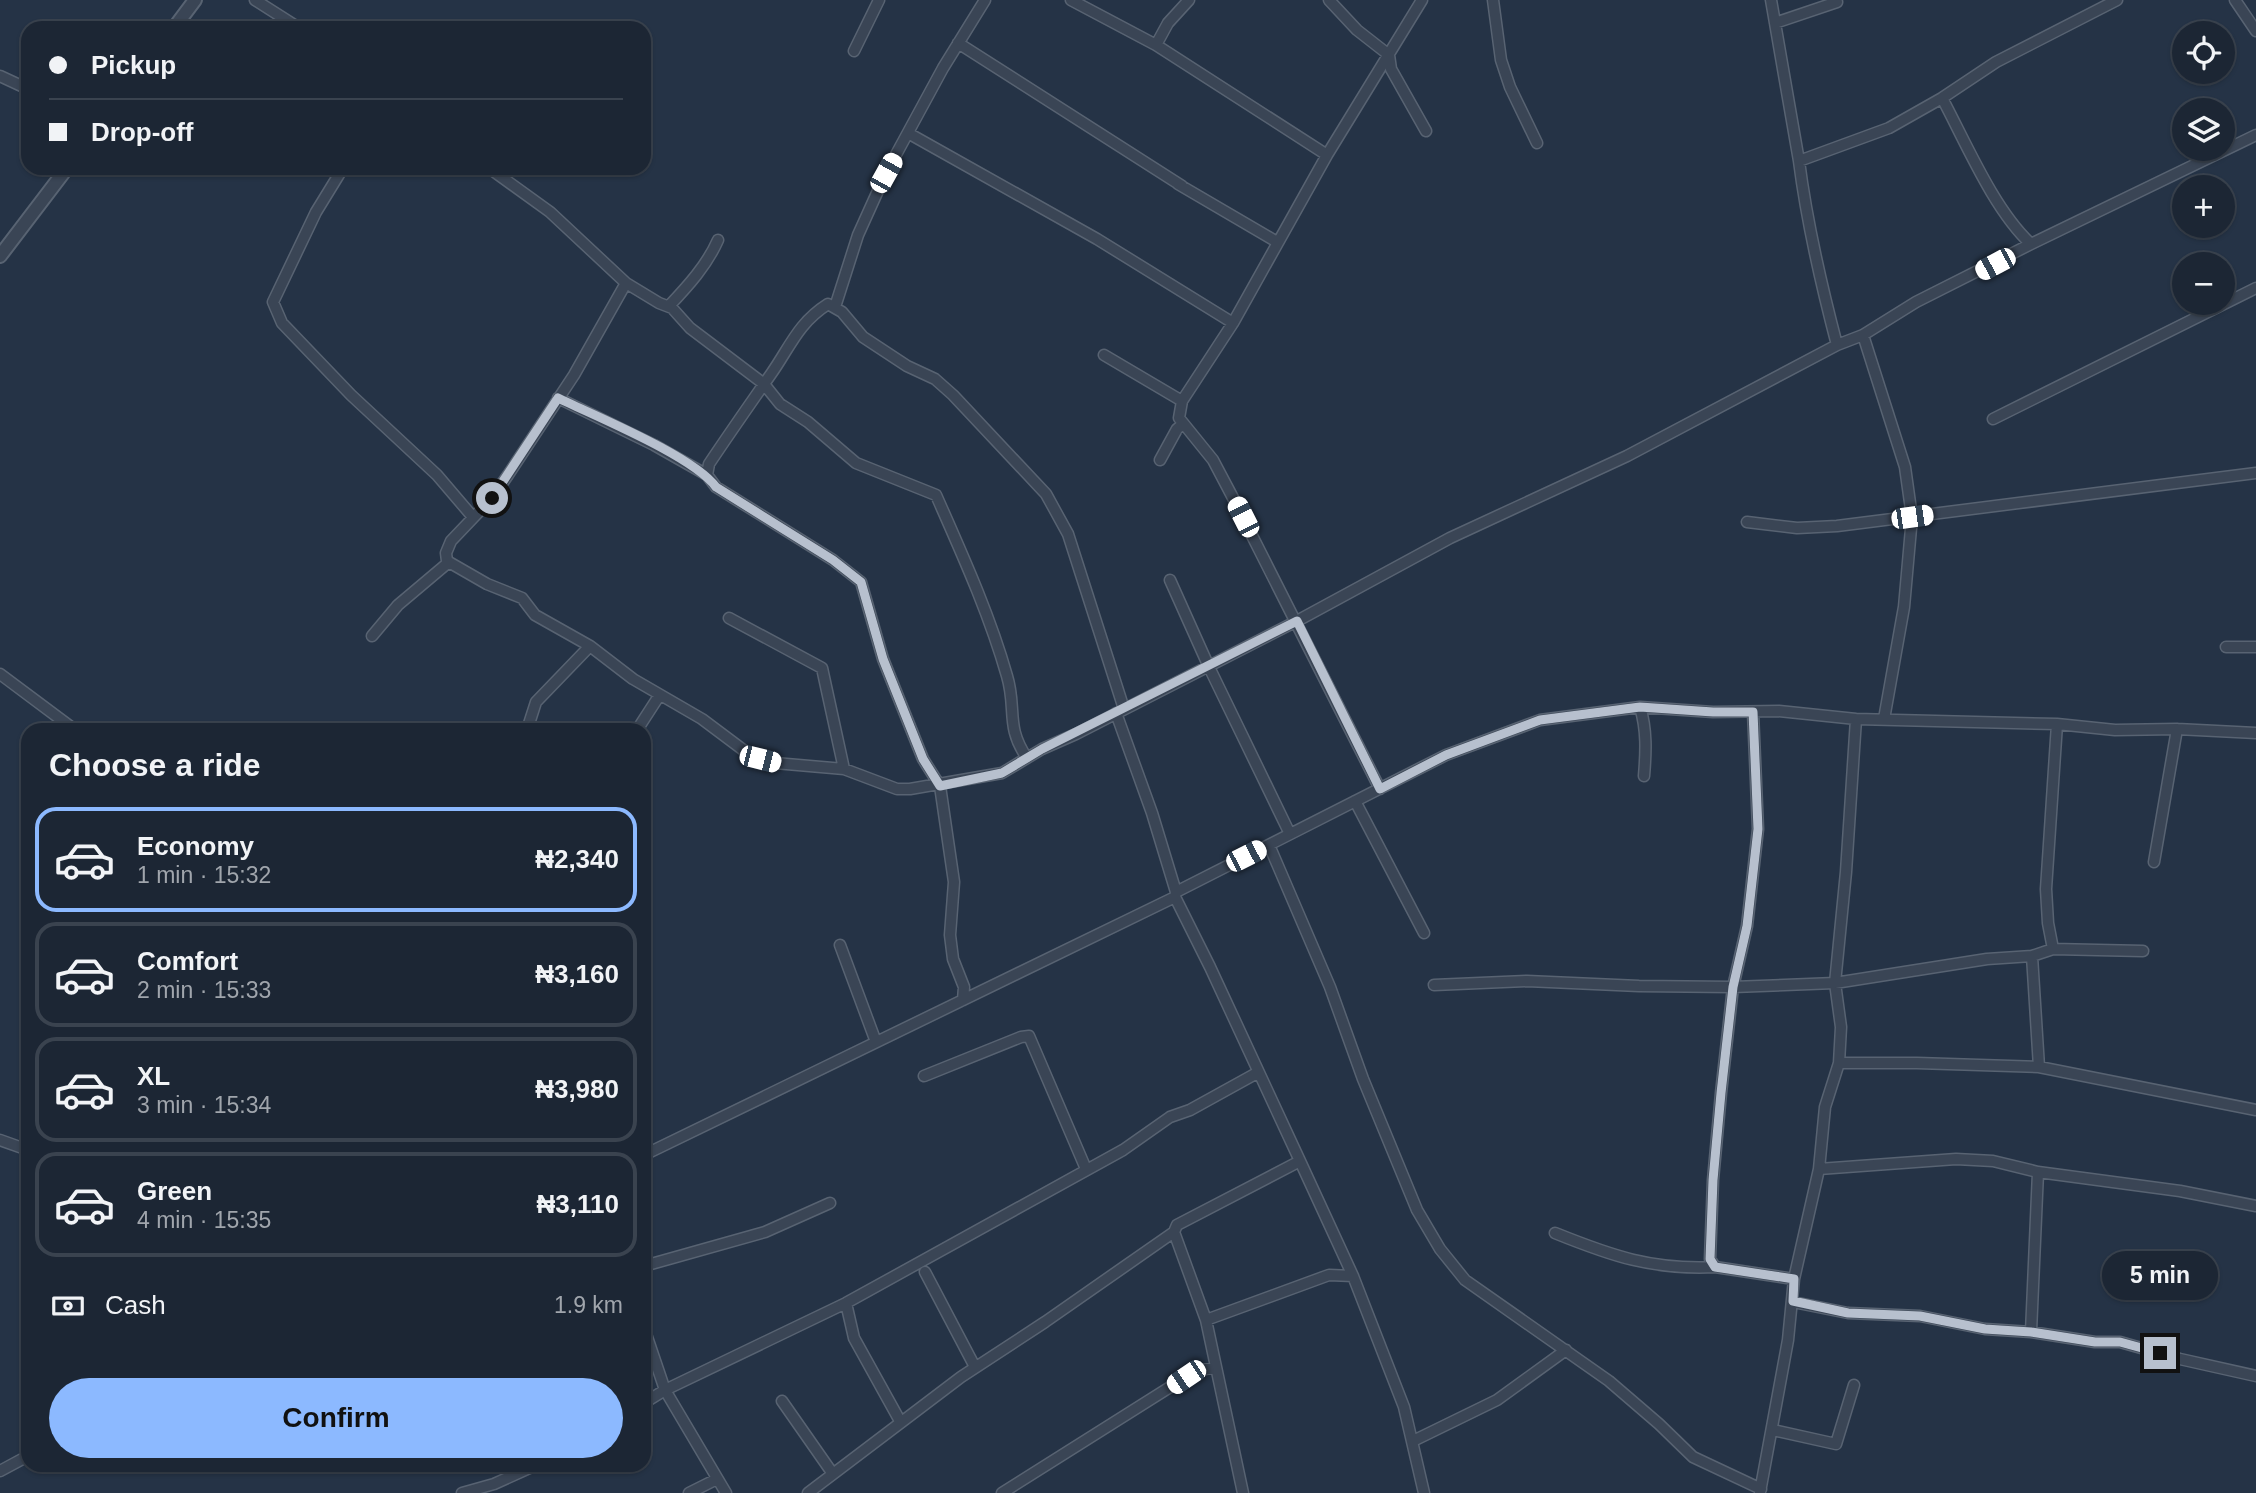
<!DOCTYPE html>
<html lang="en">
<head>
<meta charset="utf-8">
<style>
	:root { --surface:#1c2634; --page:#293240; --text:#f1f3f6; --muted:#a0a5ac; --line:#3a434f; --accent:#8cb9ff }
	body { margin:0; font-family:Helvetica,sans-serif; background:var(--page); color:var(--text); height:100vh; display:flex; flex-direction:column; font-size:26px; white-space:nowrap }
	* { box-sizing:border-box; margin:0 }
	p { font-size:23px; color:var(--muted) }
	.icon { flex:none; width:38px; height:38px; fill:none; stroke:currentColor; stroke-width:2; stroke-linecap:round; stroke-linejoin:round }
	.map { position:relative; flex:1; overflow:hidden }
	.side { position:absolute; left:21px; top:723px; width:630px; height:749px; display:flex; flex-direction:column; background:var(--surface); border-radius:21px; box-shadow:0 2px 5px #0004,0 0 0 2px var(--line) }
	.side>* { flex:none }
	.top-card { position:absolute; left:21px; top:21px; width:630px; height:154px; border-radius:21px; box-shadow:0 2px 5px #0004,0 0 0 2px var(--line); display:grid; align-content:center; height:154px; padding:0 28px; background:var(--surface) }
	.fabs { position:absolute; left:2172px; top:21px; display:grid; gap:14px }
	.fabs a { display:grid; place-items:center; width:63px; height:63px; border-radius:50%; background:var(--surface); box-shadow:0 2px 5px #0004,0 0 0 2px var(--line); font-size:35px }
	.end { position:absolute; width:32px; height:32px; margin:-16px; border:9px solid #b7c0ce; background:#111; box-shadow:0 0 0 4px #111 }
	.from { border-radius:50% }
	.bubble { position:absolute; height:49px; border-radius:24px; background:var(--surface); box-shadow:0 2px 5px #0004,0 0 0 2px var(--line); font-size:23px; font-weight:700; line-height:49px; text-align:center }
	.car { position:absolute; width:21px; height:42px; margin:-21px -10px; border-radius:9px; box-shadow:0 0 5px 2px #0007; background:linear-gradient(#fff 24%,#345 0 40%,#fff 0 76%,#345 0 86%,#fff 0) }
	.top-card b { display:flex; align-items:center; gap:24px; height:66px; font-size:26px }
	.top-card b+b { border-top:2px solid var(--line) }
	.top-card i { width:18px; height:18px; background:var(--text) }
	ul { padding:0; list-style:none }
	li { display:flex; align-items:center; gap:21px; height:105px; margin:0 14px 10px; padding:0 14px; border:4px solid var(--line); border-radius:21px }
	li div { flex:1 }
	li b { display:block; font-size:26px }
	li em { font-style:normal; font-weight:700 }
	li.selected { border-color:var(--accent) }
	li>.icon { width:63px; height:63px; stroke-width:1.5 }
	h2 { padding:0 28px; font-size:32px; line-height:84px }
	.pay { display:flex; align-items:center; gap:18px; height:77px; padding:0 28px; font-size:26px }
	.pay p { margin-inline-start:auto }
	.cta { display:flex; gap:14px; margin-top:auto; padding:14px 28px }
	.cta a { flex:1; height:80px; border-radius:42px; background:var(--accent); color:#111; font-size:28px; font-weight:700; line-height:80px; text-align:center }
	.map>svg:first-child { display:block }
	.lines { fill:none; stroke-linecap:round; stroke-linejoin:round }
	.minor-casing { stroke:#586372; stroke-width:13 }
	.tertiary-casing { stroke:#586372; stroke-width:16 }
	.minor { stroke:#3a4555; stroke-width:10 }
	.tertiary { stroke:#3a4555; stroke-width:12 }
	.route { stroke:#b7c0ce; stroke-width:9 }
</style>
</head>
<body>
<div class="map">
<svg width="2256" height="1493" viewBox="0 0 2256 1493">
	<rect width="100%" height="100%" fill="#253346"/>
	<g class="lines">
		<defs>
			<path id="minor" d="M255,0L299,28
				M1071,0L1156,45L1327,155
				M1329,0L1357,30L1389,55L1391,69L1426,131
				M1493,0L1501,60L1510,87L1537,143
				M1771,0L1799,161
				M2117,0L1996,62L1942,98L1889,128L1799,161C1807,224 1821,284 1837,345L1863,335L1916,302L2031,244L2256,135
				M2235,0L2256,31
				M1775,23L1837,2
				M958,43L1182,186
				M1156,45L1168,23L1189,0
				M854,51L879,0
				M0,76L28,89
				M1942,98C1966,143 1994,210 2031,244
				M908,133L1097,239L1233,323
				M343,168L316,212L273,302L282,323L351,395L437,475L472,516
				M489,168L550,212L626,283L659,303L672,308L690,328L764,384L780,404L808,422L856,463L936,495C962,554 989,613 1007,676C1017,709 1005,726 1027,758
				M1178,184L1277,242
				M626,283L574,375L508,475L492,498L451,541L446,553L447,561L487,584L522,598L535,615L590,646L633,679L702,719L746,752L760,759L775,763L844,769L897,789H910L1002,773L1042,749L1076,734L1297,621L1450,538L1627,456L1837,345
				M669,306C688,286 707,265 718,240
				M835,307L858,235L886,173L943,68L985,0
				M1863,335L1905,467L1912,517L1904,607L1884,719
				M1104,355L1182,401
				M558,398L654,445L707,475
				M1993,419L2256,288
				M1160,460L1177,429L1183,424
				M1747,522L1797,528L1837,526L2256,473
				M1170,580L1209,667L1290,834
				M729,618L822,668L844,769
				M372,636L398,605L449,562L447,561
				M2226,647H2256
				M0,674L75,730
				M1640,707C1647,730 1646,752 1644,776
				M1753,712L1758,829L1747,926L1733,987L1721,1093L1713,1180L1710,1259L1715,1267L1794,1279
				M1116,713L1152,813L1176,892
				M527,730L536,702L590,646
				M637,730L659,696
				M1380,789L1232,496L1213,460L1179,418L1182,401L1233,323L1327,155L1422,0
				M1355,801L1424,933
				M1269,845L1330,987L1363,1079L1417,1210L1440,1249L1465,1280L1609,1381L1659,1424L1693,1457L1761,1489
				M2154,862L2177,729
				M840,945L876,1042
				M2053,949L2048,923L2046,889L2057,724
				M1434,985L1527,981L1639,986L1733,987L1835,983L1987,959L2032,956
				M963,1000L964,987L953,959L950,935L954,882L940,786L923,759L883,659L861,582L833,560L716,487L707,475L709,464C729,434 750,404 771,374C790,347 798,323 828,304L842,312L863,337L907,366L935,379L953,395L1046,494L1068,534L1124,709
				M1839,1063H1917L2039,1067L2256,1110
				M2039,1067L2032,956L2053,949L2143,951
				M924,1076L1021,1037L1029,1036L1086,1169
				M0,1140L28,1150
				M644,1155L1175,897
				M1300,1161L1353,1276L1404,1407L1424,1493
				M1819,1169L1956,1159L1993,1161L2038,1172L2180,1191L2256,1206
				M1555,1233C1612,1256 1652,1270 1715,1267
				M644,1266L765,1232L830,1203
				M925,1272L975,1367
				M1793,1302L1848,1313L1920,1316L1985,1329L2031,1332L2095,1342H2120L2180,1359L2256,1376
				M846,1303L854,1338L900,1421
				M1206,1320L1329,1275L1353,1276
				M644,1328L665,1390L726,1493
				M2031,1332L2038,1172
				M782,1401L833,1474
				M644,1403L665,1390L846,1303L1123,1150L1170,1117L1190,1110L1257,1073
				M1773,1430L1836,1444L1854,1385
				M1413,1441L1497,1400L1566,1350
				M0,1471L28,1456
				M1760,1492L1788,1340L1794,1279L1819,1169L1825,1107L1839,1063L1841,1027L1835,983L1846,872L1856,719
				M462,1493L494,1484L536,1465
				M689,1493L717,1479
				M808,1493L961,1377L1045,1322L1174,1232
				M1002,1493L1186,1377L1197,1371L1216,1367
				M1243,1493L1206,1320L1174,1232L1177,1225L1300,1161L1210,967L1175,897L1176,892L1446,755L1540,720L1640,707L1713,712L1779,711L1856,719L2057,724L2115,730L2177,729L2256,733"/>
			<path id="tertiary" d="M174,28L195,0
				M0,256L67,168"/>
		</defs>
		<use href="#minor" class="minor-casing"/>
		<use href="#tertiary" class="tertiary-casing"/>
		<use href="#minor" class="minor"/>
		<use href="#tertiary" class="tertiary"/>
	</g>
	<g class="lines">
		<path class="route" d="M492,498L558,398C597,417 693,456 716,487L833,560L861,582L883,659L923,759L940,786L1002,773L1042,749L1297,621L1380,789L1446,755L1540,720L1640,707L1713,712H1753L1758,829L1747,926L1733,987L1721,1093L1713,1180L1710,1259L1715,1267L1794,1279L1793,1301L1848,1313L1920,1316L1985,1329L2031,1332L2095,1342H2120L2160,1353"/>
	</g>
</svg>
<div class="fabs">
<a><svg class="icon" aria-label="locate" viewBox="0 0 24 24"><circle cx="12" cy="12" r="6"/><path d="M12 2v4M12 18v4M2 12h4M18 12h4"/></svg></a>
<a><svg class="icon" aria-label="layers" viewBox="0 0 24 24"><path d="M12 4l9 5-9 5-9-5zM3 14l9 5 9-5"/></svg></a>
<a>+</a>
<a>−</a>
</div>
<i class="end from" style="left:492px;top:498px"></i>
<i class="end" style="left:2160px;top:1353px"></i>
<div class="bubble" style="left:2102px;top:1251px;width:116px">5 min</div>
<i class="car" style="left:886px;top:173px;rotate:29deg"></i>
<i class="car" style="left:1995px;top:264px;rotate:242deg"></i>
<i class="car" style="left:1243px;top:517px;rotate:333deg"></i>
<i class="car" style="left:1912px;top:517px;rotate:82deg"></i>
<i class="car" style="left:760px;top:759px;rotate:104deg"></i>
<i class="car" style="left:1246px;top:856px;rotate:63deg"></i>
<i class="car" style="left:1186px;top:1377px;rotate:236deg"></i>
<div class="top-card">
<b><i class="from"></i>Pickup</b>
<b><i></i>Drop-off</b>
</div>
<section class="side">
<h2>Choose a ride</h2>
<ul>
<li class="selected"><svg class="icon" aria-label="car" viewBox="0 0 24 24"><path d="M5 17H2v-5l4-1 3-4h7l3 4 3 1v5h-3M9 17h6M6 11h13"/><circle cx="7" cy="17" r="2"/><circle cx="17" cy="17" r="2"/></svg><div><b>Economy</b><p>1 min · 15:32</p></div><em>₦2,340</em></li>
<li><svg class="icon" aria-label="car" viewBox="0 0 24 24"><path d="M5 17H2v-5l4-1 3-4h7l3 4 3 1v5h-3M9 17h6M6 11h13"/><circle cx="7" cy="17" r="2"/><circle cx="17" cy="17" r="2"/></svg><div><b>Comfort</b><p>2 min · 15:33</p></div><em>₦3,160</em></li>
<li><svg class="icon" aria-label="car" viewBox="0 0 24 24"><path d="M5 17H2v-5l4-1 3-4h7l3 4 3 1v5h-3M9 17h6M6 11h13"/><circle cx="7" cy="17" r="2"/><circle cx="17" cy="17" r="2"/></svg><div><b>XL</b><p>3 min · 15:34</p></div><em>₦3,980</em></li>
<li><svg class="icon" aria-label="car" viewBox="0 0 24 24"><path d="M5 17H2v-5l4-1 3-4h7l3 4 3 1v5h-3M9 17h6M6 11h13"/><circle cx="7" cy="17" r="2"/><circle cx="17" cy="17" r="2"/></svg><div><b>Green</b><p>4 min · 15:35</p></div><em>₦3,110</em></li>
</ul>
<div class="pay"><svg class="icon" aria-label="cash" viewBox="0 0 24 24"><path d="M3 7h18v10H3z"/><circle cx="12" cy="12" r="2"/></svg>Cash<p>1.9 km</p></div>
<div class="cta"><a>Confirm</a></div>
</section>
</div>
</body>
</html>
